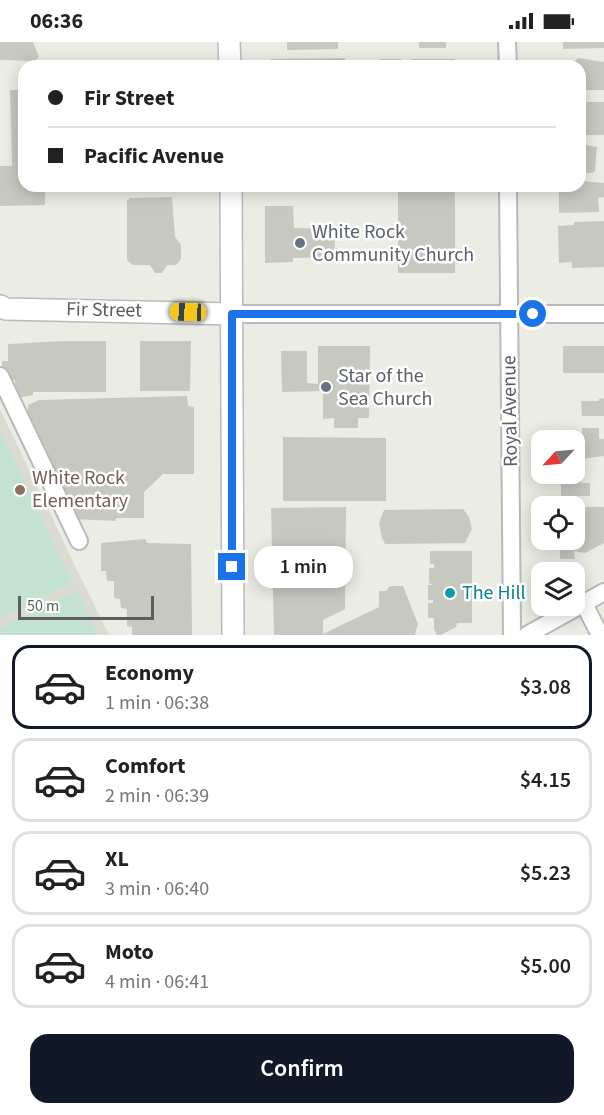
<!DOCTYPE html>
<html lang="en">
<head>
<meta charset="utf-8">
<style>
	:root { --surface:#fff; --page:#f2f2f2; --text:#222; --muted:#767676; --line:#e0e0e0; --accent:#111827 }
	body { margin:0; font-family:"Source Sans 3",sans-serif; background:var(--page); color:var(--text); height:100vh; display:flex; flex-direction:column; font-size:22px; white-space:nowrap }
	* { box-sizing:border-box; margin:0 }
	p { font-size:20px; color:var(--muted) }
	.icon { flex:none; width:33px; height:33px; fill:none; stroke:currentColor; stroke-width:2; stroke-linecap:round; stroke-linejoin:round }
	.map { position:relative; height:593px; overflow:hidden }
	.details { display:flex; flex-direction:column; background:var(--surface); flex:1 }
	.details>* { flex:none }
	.top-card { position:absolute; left:18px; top:18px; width:568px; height:132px; border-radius:18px; box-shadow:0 3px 15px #0003; display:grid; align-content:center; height:132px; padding:0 30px; background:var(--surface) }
	.needle { width:39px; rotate:244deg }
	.tools { position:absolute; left:531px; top:388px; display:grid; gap:12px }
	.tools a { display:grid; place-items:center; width:54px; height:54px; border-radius:12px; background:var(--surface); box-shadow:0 3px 15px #0003; font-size:30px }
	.scale { position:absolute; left:18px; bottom:15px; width:136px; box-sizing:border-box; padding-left:6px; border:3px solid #5c5c63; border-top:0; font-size:16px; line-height:21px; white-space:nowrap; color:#5c5c63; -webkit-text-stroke:4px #fff; paint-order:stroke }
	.end { position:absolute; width:27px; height:27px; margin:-14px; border:8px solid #1a73e8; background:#fff; box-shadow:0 0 0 3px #fff }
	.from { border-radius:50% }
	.bubble { position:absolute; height:42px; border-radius:18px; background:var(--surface); box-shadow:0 3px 15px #0003; font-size:20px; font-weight:600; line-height:42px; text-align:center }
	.car { position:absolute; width:18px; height:36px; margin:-18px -9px; border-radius:8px; box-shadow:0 0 4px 2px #0007; background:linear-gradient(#f5c518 24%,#345 0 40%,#f5c518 0 76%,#345 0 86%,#f5c518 0) }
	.top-card b { display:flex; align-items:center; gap:21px; height:57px; font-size:22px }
	.top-card b+b { border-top:2px solid var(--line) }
	.top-card i { width:15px; height:15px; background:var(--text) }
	ul { padding:10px 0 0; list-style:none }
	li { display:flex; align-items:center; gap:18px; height:84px; margin:0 12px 9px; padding:0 18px; border:3px solid var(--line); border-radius:18px }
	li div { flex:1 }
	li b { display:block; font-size:22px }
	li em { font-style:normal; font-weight:600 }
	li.current { border-color:var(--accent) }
	li>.icon { width:54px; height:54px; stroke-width:1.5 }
	.action { display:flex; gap:12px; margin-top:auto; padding:12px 30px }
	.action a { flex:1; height:69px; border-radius:18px; background:var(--accent); color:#fff; font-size:24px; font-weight:600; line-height:69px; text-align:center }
	.status { display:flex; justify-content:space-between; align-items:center; height:42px; padding:0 30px; background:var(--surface); direction:ltr }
	.status svg { height:16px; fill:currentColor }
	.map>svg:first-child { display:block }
	.education { fill:#dadcd2 }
	.green { fill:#c3e2d1 }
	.building { fill:#c7c8c0 }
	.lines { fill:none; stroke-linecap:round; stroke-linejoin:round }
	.minor-casing { stroke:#b9b9be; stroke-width:20 }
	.tertiary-casing { stroke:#b9b9be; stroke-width:24 }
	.minor { stroke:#fff; stroke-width:16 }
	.tertiary { stroke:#fff; stroke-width:21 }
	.route { stroke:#1a73e8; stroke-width:8 }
	.worship-dot { fill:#6b7280; stroke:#fff; stroke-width:2 }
	.education-dot { fill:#8d6e63; stroke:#fff; stroke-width:2 }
	.culture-dot { fill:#0f9aa8; stroke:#fff; stroke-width:2 }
	.labels { text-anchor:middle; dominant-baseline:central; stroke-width:5; stroke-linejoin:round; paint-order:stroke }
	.worship-label { font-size:20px; fill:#5b616d; stroke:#fff; text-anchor:start }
	.street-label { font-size:20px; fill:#5c5c63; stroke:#fff }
	.education-label { font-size:20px; fill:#785e54; stroke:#fff; text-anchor:start }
	.culture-label { font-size:20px; fill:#0d838f; stroke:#fff; text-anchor:start }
</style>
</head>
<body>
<div class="status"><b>06:36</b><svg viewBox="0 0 49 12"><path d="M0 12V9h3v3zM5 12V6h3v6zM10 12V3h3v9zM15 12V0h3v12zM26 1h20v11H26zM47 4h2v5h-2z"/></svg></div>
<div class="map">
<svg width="604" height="593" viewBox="0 0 604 593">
	<rect width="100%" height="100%" fill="#ebede4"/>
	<path class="education" d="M0,367L78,530L109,593H0Z"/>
	<path class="green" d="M0,388L72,541L0,575Z
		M77,549L98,593H0V586Z"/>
	<path class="building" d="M0,0H33L39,15L34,19L0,18Z
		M287,0H338V7L287,8Z
		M419,0H446V6H419Z
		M563,0H604V6L563,7Z
		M345,16V24H271V17Z
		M578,16L604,20V48H580V24L573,21Z
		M380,17H401V24H380Z
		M411,17H455V24H411Z
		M10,48H24V144H45V163L0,164V124H12Z
		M580,60H604V93H580Z
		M580,102L597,105L595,129L592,131H580Z
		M580,139L604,141V155L598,156L599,170L559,171V144H580Z
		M398,147H455V231H398Z
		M172,155L175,195L181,203V217L176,223H167L162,231H155L150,223H133L127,218V159L130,156Z
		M265,164H293L294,186L336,187L334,215L293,216V220L265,221Z
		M604,179V225L572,226V220L559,221L558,184L574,183V180Z
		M66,299H106V350H33V353L16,356L15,338L8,337L7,330L2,329V319H8V302Z
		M140,299H191L190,349H140Z
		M318,304H370L369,376H358V386H334V376L323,377V349L282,350L281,309H307V341L318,342Z
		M563,304H604V331H563Z
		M187,354L188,364L194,365V432H163L144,450V476H116V479L73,477V460L65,461V450H60L59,431H52V421H47L46,405L39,403L40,394H34V380L28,378V363L39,358Z
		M604,356V374H582L581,359H599V357Z
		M582,386H599V397H604V414L574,418V403H582Z
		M283,395L386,396V459H283Z
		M574,429H582L581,441H590V454H561V432H574Z
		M346,465L345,567L323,578V592L379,565V549H386L390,544H403L418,582L415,593H274L271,466Z
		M574,465H604V501L585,511L574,509L575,517H560V498H574Z
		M463,467L469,475L472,487L465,501L385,502L382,496L379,481L384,468Z
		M145,497L147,501L191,502L192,593H132V585L127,584V567L121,566L120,557L114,556V539H107L106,529H101V501Z
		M430,509H472V581H457L456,585L441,593H437L434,587V576H428V561H433V558H428V543H433L429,541V526H434V522H430Z"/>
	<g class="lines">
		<defs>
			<path id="minor" d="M507,0L508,24
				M508,144L512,593
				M232,272H604
				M0,334L79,499
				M583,560L600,593
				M527,593L604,550"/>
			<path id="tertiary" d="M229,0L230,24
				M231,144L233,593
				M0,264L6,267L232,272"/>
		</defs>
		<use href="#minor" class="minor-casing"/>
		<use href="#tertiary" class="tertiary-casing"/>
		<use href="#minor" class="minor"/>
		<use href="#tertiary" class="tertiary"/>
	</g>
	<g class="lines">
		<path class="route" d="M232,525V272H533"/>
	</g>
	<g class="worship-dot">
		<circle cx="300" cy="201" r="6"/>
		<circle cx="326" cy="345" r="6"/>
	</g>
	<circle class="education-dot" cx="20" cy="448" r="6"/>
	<circle class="culture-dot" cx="450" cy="551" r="6"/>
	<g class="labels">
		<g class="worship-label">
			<text x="312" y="190">White Rock<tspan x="312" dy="23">Community Church</tspan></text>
			<text x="338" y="334">Star of the<tspan x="338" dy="23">Sea Church</tspan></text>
		</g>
		<g class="street-label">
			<text transform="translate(104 268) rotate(1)">Fir Street</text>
			<text transform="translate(510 369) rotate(-91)">Royal Avenue</text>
		</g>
		<g class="education-label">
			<text x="32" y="436">White Rock<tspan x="32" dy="23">Elementary</tspan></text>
		</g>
		<g class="culture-label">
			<text x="462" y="551">The Hill</text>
		</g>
	</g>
</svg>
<div class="tools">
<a><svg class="needle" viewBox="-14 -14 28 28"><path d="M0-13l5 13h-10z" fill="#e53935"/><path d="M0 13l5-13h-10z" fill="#767676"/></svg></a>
<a><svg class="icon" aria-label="locate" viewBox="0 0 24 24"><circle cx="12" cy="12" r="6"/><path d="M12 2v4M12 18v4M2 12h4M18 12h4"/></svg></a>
<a><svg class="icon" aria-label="layers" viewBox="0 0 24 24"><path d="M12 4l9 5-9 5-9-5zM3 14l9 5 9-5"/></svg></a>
</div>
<div class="scale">50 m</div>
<i class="end from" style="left:533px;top:272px"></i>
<i class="end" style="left:232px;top:525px"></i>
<div class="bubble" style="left:254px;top:504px;width:99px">1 min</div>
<i class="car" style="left:188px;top:270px;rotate:272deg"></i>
<div class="top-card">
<b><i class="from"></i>Fir Street</b>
<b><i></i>Pacific Avenue</b>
</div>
</div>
<section class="details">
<ul>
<li class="current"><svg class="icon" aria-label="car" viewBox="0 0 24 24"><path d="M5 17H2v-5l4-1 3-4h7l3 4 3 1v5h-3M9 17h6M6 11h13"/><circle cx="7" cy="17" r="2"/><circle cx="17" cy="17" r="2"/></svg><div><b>Economy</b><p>1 min · 06:38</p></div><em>$3.08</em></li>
<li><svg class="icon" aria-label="car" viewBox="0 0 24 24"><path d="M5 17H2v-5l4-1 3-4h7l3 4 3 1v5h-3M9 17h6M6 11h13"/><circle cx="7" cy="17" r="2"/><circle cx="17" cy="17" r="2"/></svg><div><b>Comfort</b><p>2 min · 06:39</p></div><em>$4.15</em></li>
<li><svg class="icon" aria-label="car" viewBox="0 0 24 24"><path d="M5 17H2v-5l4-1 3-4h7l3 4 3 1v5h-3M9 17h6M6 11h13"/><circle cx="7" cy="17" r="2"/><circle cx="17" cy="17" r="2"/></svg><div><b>XL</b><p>3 min · 06:40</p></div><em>$5.23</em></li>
<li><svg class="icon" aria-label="car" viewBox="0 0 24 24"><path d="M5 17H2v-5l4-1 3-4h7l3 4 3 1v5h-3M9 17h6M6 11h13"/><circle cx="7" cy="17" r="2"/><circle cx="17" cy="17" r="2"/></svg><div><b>Moto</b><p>4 min · 06:41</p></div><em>$5.00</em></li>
</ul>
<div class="action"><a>Confirm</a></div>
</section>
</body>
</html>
